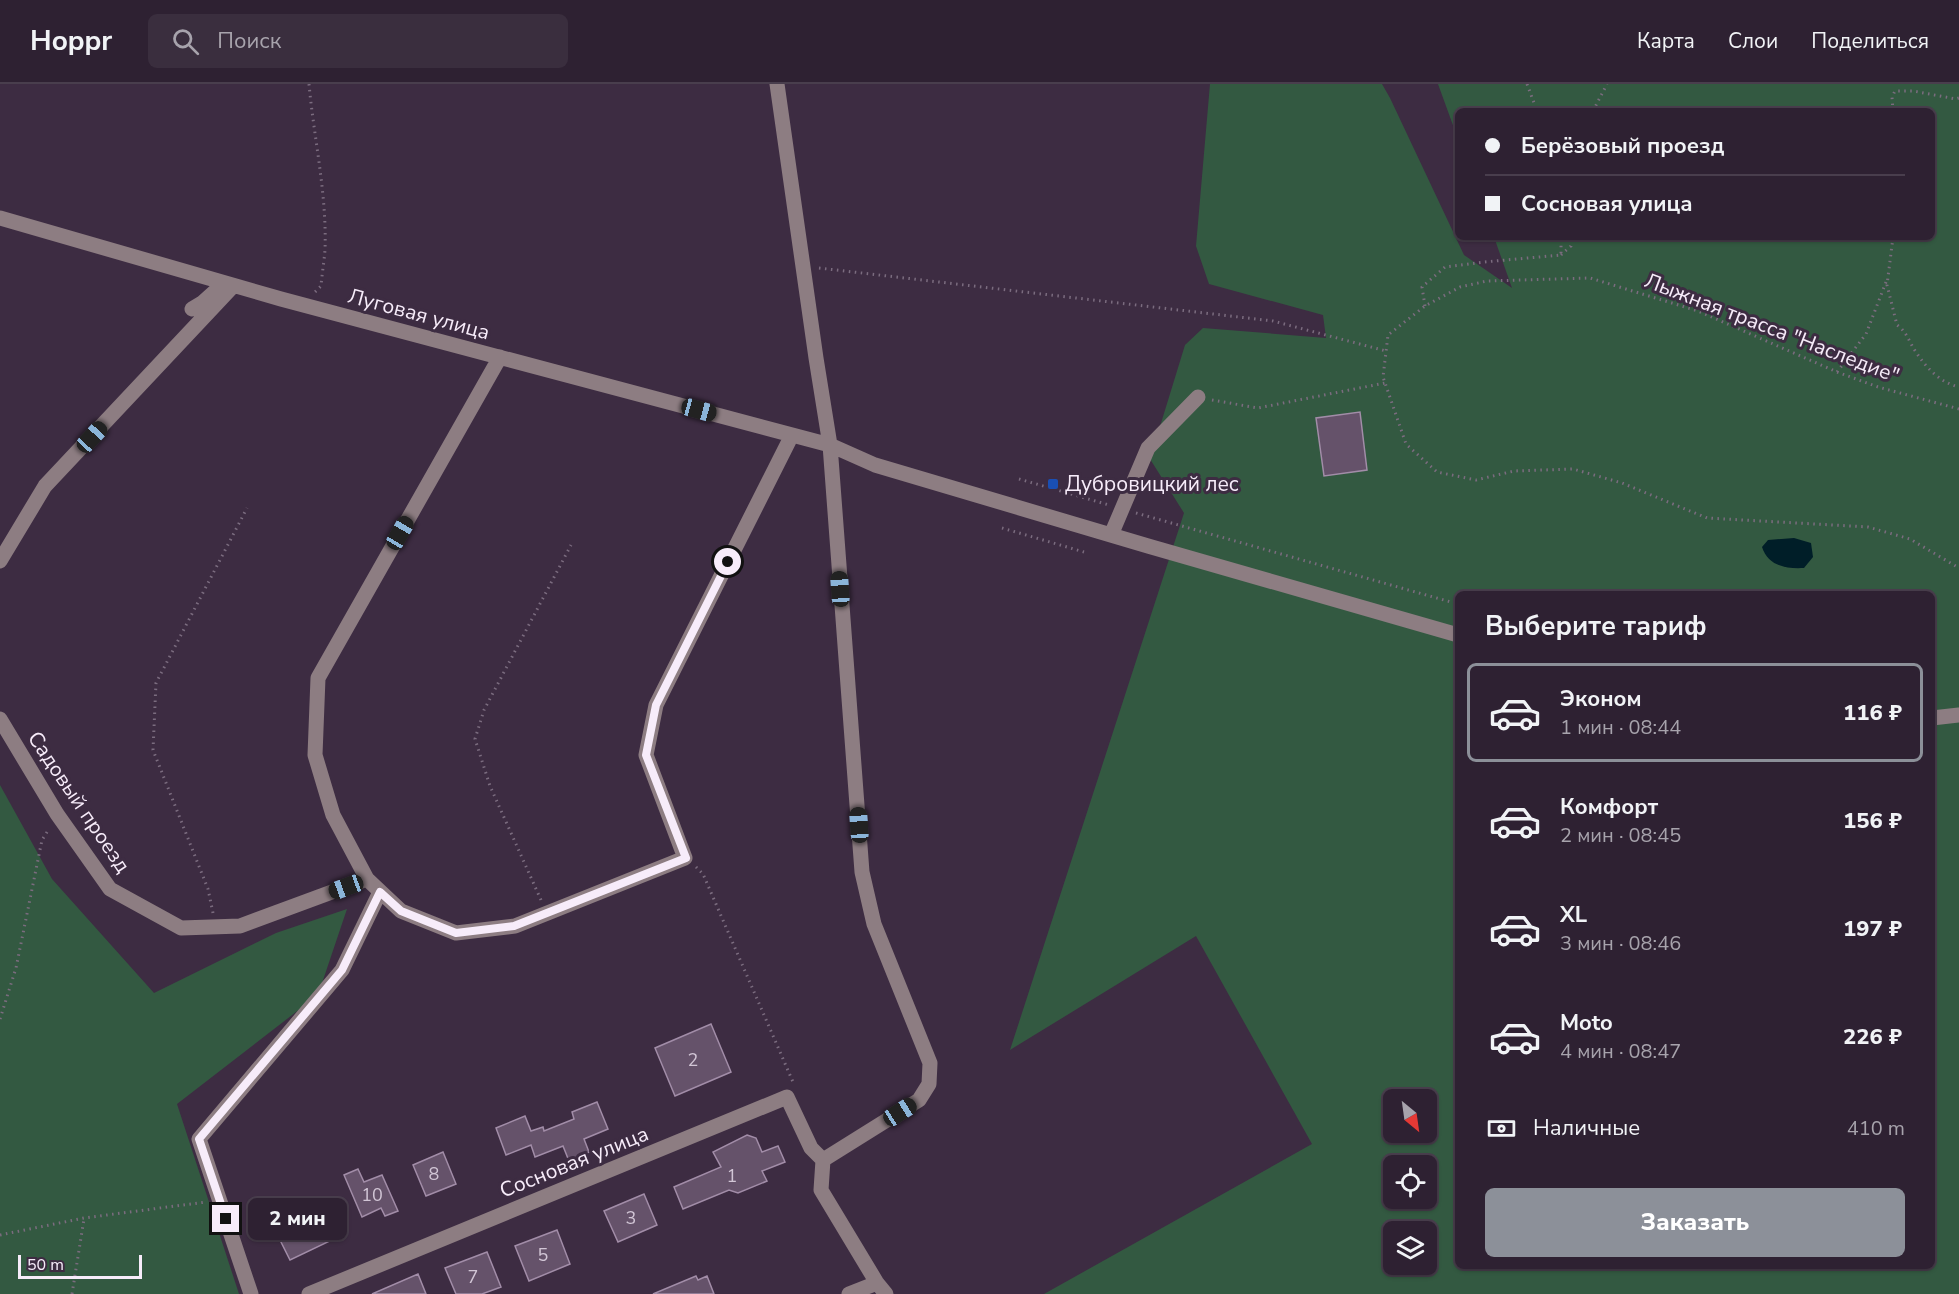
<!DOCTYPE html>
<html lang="ru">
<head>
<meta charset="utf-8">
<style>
	:root { --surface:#2e2132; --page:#3a2e3e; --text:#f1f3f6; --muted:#a7a3ac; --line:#493e4d; --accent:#8c9099 }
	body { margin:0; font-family:"Nunito Sans",sans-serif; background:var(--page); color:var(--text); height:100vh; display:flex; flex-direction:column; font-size:22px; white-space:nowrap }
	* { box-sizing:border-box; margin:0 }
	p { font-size:20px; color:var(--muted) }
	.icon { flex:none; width:33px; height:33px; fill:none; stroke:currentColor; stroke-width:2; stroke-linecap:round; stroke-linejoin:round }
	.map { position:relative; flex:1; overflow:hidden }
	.panel { position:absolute; left:1455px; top:507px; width:480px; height:678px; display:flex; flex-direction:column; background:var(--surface); border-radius:9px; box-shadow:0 2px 4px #0004,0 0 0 2px var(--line) }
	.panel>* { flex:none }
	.guide { position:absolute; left:1455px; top:24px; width:480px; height:132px; border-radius:9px; box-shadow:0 2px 4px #0004,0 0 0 2px var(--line); display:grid; align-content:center; height:132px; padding:0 30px; background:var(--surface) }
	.needle { width:39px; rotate:151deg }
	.fabs { position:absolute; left:1383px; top:1005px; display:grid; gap:12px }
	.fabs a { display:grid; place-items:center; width:54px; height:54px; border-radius:9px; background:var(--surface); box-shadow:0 2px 4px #0004,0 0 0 2px var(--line); font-size:30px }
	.scale { position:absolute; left:18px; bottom:15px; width:124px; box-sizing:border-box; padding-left:6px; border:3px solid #f7ecfa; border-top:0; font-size:16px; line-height:21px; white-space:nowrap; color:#f7ecfa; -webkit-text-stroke:4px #3d2c42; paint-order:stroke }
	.end { position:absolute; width:27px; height:27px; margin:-14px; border:8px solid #f7ecfa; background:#111; box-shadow:0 0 0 3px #111 }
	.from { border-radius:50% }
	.bubble { position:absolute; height:42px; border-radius:9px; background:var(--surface); box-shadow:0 2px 4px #0004,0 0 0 2px var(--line); font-size:20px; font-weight:800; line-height:42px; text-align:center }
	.car { position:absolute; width:18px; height:36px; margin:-18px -9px; border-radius:8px; box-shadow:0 0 4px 2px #0007; background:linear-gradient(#222 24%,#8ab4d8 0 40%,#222 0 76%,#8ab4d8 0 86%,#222 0) }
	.guide b { display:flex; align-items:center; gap:21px; height:57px; font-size:22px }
	.guide b+b { border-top:2px solid var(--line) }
	.guide i { width:15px; height:15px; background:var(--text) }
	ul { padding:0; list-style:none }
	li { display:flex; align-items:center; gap:18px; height:99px; margin:0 12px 9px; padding:0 18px; border:3px solid transparent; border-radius:9px }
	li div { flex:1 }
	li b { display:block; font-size:22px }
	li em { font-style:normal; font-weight:800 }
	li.active { border-color:var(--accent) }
	li>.icon { width:54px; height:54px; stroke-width:1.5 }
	h2 { padding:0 30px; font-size:27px; line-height:72px }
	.pay { display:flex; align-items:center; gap:15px; height:66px; padding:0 30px; font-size:22px }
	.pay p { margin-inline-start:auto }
	.action { display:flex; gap:12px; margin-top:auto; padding:12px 30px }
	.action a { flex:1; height:69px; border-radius:9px; background:var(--accent); color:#fff; font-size:24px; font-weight:800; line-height:69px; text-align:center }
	header { display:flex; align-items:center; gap:36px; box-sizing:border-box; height:84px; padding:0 30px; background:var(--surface); border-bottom:2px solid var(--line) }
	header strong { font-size:28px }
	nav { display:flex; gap:33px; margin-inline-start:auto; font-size:21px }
	.search { width:420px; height:54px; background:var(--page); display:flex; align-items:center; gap:15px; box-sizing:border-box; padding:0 21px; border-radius:9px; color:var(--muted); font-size:22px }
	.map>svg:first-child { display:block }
	.green { fill:#335941; fill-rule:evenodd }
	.water { fill:#001e28 }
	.building { fill:#65526a; stroke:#a28da8; stroke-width:1.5 }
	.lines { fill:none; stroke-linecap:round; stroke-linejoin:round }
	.path { stroke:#7b6c7f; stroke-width:3; stroke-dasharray:1.5 4.5; stroke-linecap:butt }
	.minor { stroke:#8d7d82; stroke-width:15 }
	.route { stroke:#f7ecfa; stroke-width:8 }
	.transit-dot { fill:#1a4fb4; stroke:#3d2c42; stroke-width:2 }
	.labels { text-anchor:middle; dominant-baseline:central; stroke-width:6; stroke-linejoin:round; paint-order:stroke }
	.number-label { font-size:18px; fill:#d2c6d6 }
	.street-label { font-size:21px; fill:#f7ecfa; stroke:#3d2c42 }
	.poi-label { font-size:21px; fill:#f7ecfa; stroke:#3d2c42; text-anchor:start }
</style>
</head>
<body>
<header>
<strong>Hoppr</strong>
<div class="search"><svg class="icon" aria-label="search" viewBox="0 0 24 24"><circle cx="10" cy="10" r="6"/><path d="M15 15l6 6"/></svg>Поиск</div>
<nav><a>Карта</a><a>Слои</a><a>Поделиться</a></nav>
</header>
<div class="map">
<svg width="1959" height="1210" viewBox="0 0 1959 1210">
	<rect width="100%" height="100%" fill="#3d2c42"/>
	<path class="green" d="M1210,0H1382L1390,14L1464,171L1512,204L1494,153H1932V27H1458V55L1438,0H1959V1210H1044L1312,1060L1196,852L1010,966L1184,429L1150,375L1185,261L1203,244L1326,254L1323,231L1209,200L1196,162ZM1458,510H1932V1182H1458ZM1394,1016H1426V1048H1394ZM1394,1082H1426V1114H1394ZM1394,1148H1426V1180H1394Z
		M0,701L52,795L154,909L276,849L347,825L318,911L177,1020L239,1210H0Z"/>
	<path class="water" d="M1794,454L1811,459L1813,473L1804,484C1786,485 1768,482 1762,463L1768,456Z"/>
	<path class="building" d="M1360,328L1367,386L1324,392L1316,334Z
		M711,940L731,988L675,1012L655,964Z
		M597,1018L608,1045L584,1055L589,1068L569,1077L563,1062L535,1073L531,1061L506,1071L496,1044L525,1032L531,1047L543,1043L544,1047L574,1035L572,1028Z
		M747,1051L756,1054L762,1068L778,1062L785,1078L762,1087L767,1097L738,1109L729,1106L683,1125L674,1103L721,1083L713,1068Z
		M443,1068L456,1100L426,1112L413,1081Z
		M358,1085L364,1098L382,1091L398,1127L385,1132L381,1124L362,1133L344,1091Z
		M644,1110L657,1141L618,1158L604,1127Z
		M318,1123L334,1155L290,1176L274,1144Z
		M557,1146L570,1180L529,1197L515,1162Z
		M487,1168L501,1203L482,1210H456L445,1184Z
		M418,1190L426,1210H372Z
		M696,1192L698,1196L707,1192L714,1210H653Z"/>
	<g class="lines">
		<path class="path" d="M309,0C314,55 327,110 325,166C324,178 322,190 321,202L314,209
			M1527,0L1537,27
			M1593,27L1607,0
			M1893,27L1892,13L1895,7H1913L1956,15L1959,14
			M1893,153L1887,201L1897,241C1907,248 1909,258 1916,268C1926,284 1941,299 1959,303
			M1561,171L1571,162L1572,153
			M819,184L1273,237L1386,267
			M1425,222L1422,203L1445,183L1484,178L1561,171V153
			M1837,288L1866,250L1886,198
			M1212,316L1258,324L1385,299
			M1959,325L1878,303L1837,288L1698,227L1590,194L1487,197L1460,203L1425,222L1388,251L1383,293L1406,360L1437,388L1476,396L1514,387L1573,385L1622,399L1707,434L1868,443L1910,455L1959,484
			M1019,395L1109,421
			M1136,429L1458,520
			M1002,444L1084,468
			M696,783L703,790L793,998
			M541,816L490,702L475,655L484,626L571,461
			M213,829L208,805L153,666L156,599L247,424
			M0,935L16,884L42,756L49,745
			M0,1151L84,1134L206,1118
			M72,1210L84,1135"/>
		<path class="minor" d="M777,0L816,274L830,361L862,788L874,840L930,979L929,1000L919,1016L823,1076L821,1106L877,1199L886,1210
			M0,134L281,215L830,361L875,381L1148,462L1458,551
			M192,225L202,219L222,201
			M500,273L318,594L315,671L333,731L367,795L401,827L456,849L515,842L685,774L646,671L656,621L792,351
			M1111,451L1148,364L1198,313
			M0,477L45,402L233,202
			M1932,634L1959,631
			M0,635L57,730L110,805L181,844L240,842L367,795
			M251,1210L199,1055L342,886L380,808
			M309,1210L787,1013L811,1064L823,1076
			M849,1210L877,1199"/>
	</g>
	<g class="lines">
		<path class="route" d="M226,1135L199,1055L342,886L380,808L401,827L456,849L514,842L686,774L646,671L656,621L728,478"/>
	</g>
	<rect class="transit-dot" x="1047" y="394" width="12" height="12" rx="3"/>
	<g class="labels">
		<g class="number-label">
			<text x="693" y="976">2</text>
			<text x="434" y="1090">8</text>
			<text x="732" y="1092">1</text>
			<text x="372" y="1111">10</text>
			<text x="631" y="1134">3</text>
			<text x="543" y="1171">5</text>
			<text x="473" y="1193">7</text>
		</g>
		<g class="street-label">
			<text transform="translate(419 230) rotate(15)">Луговая улица</text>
			<text transform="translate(1772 244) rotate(21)">Лыжная трасса "Наследие"</text>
			<text transform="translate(79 718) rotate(56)">Садовый проезд</text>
			<text transform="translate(574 1078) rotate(-22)">Сосновая улица</text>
		</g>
		<g class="poi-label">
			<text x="1065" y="400">Дубровицкий лес</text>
		</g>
	</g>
</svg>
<div class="fabs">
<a><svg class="needle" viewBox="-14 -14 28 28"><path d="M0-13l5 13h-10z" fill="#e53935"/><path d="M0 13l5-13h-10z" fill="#a7a3ac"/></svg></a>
<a><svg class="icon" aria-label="locate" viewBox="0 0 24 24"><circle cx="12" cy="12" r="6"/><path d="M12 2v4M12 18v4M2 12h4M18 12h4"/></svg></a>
<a><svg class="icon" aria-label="layers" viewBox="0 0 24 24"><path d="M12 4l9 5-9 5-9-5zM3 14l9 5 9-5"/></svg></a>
</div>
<div class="scale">50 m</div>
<i class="end from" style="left:728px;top:478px"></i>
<i class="end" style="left:226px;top:1135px"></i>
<div class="bubble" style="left:248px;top:1114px;width:99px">2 мин</div>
<i class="car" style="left:699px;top:326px;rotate:105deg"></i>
<i class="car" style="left:92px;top:353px;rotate:43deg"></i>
<i class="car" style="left:400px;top:449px;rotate:30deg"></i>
<i class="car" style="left:840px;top:505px;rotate:356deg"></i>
<i class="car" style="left:859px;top:741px;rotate:356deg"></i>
<i class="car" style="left:346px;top:803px;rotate:250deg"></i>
<i class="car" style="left:900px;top:1028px;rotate:58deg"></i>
<div class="guide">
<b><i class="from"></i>Берёзовый проезд</b>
<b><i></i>Сосновая улица</b>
</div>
<section class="panel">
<h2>Выберите тариф</h2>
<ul>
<li class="active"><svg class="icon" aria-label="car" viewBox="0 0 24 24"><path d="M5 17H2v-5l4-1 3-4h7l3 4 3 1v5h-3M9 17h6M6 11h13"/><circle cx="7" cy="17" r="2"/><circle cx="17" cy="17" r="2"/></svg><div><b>Эконом</b><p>1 мин · 08:44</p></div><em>116 ₽</em></li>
<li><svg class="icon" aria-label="car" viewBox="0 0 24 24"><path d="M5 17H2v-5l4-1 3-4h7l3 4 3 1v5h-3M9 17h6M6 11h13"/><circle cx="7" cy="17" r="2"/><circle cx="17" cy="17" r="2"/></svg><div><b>Комфорт</b><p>2 мин · 08:45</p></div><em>156 ₽</em></li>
<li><svg class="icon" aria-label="car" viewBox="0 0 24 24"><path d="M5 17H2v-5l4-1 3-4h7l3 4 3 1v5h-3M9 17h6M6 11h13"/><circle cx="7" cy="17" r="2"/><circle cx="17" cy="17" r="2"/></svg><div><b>XL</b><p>3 мин · 08:46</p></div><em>197 ₽</em></li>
<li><svg class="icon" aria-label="car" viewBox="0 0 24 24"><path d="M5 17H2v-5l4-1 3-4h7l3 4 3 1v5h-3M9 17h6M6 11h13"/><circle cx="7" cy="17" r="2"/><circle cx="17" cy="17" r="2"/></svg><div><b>Moto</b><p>4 мин · 08:47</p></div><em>226 ₽</em></li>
</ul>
<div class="pay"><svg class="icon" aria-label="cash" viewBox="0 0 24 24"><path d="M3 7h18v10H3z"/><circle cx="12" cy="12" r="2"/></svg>Наличные<p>410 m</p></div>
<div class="action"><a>Заказать</a></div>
</section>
</div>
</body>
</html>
